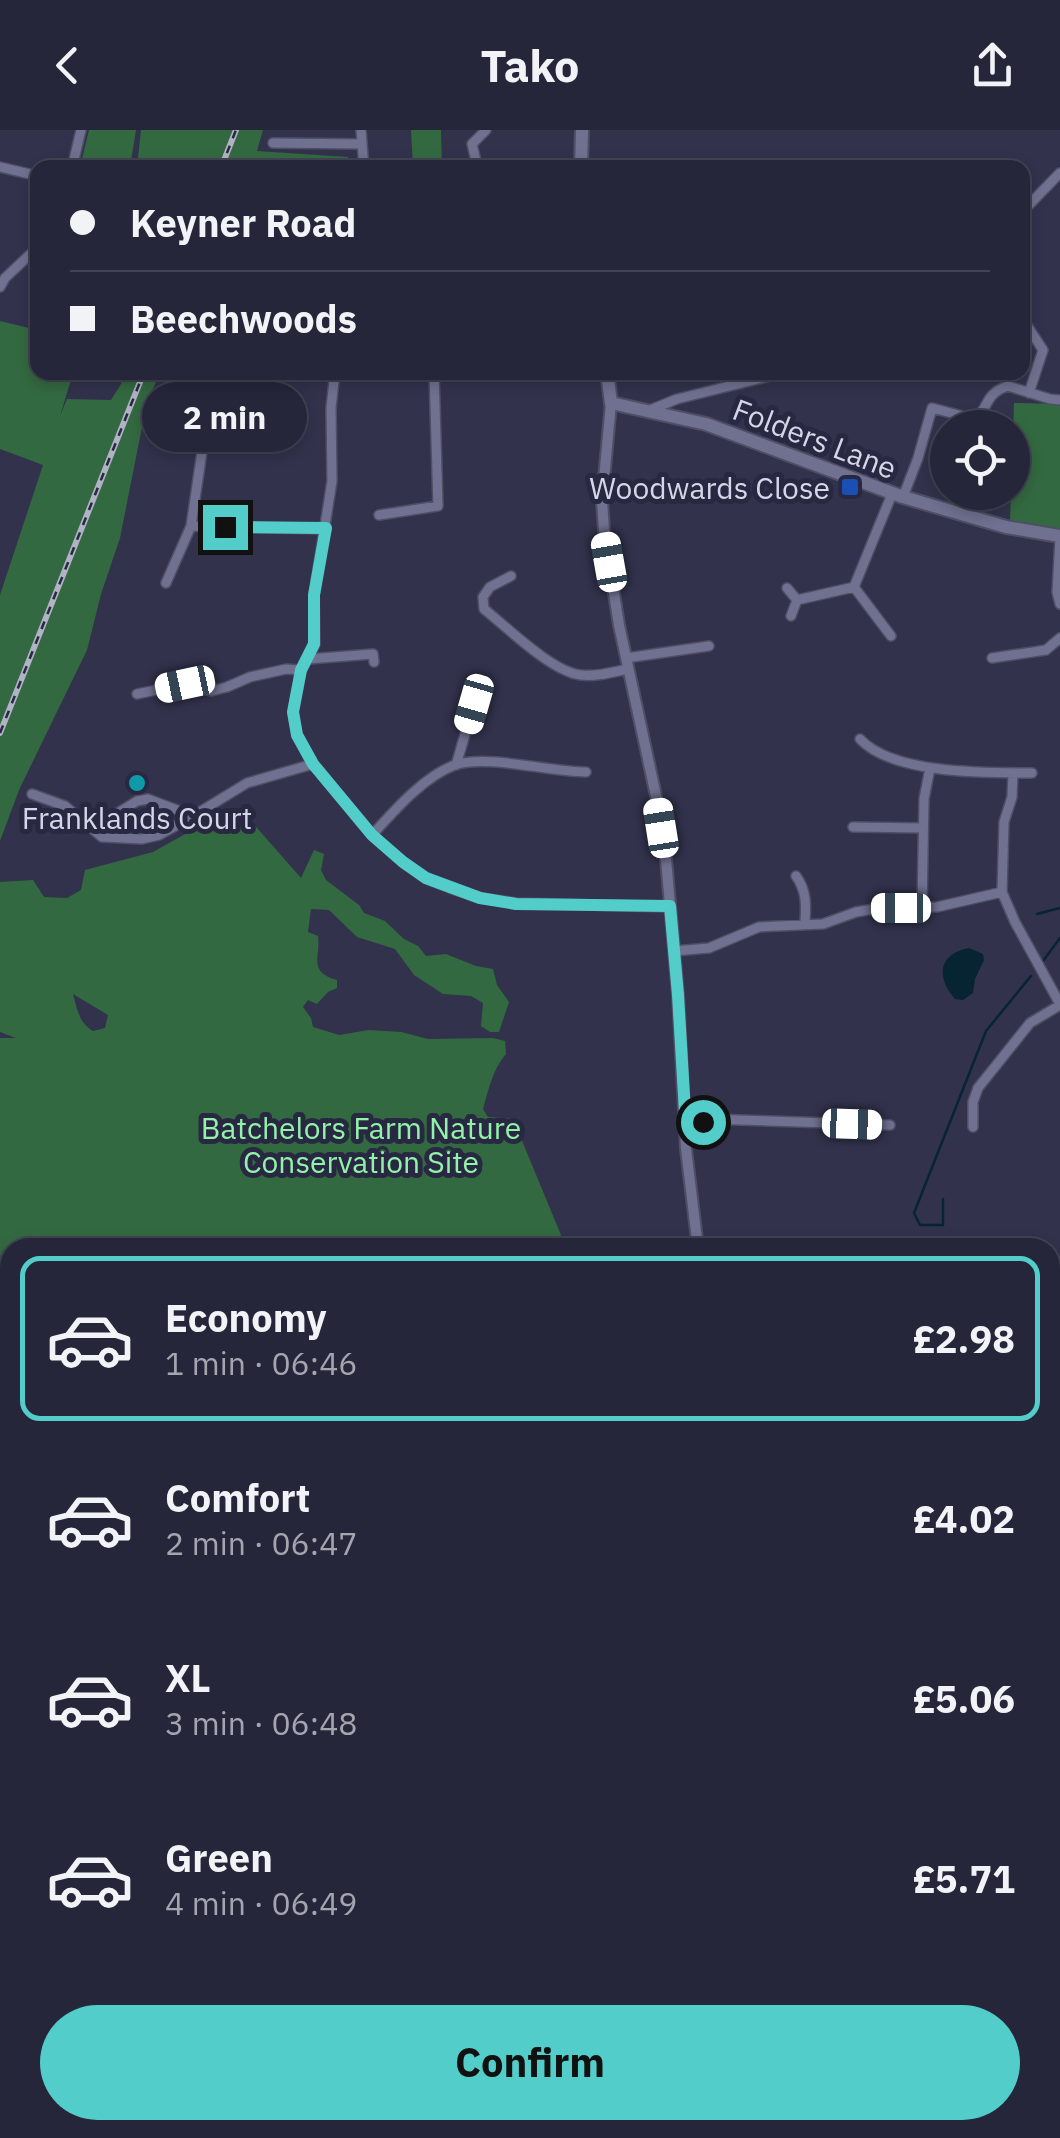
<!DOCTYPE html>
<html lang="en">
<head>
<meta charset="utf-8">
<style>
	:root { --surface:#26263a; --page:#2e2e42; --text:#f1f3f6; --muted:#a4a5af; --line:#424354; --accent:#53cdc9 }
	body { margin:0; font-family:"IBM Plex Sans",sans-serif; background:var(--page); color:var(--text); height:100vh; display:flex; flex-direction:column; font-size:38px; white-space:nowrap }
	* { box-sizing:border-box; margin:0 }
	p { font-size:32px; color:var(--muted) }
	.icon { flex:none; width:55px; height:55px; fill:none; stroke:currentColor; stroke-width:2; stroke-linecap:round; stroke-linejoin:round }
	.map { position:relative; flex:1; overflow:hidden }
	.side { position:absolute; left:0px; top:1108px; width:1060px; height:902px; display:flex; flex-direction:column; background:var(--surface); border-radius:30px 30px 0 0; box-shadow:0 5px 15px #0003,0 0 0 2px var(--line) }
	.side>* { flex:none }
	.guide { position:absolute; left:30px; top:30px; width:1000px; height:220px; border-radius:20px; box-shadow:0 5px 15px #0003,0 0 0 2px var(--line); display:grid; align-content:center; height:220px; padding:0 40px; background:var(--surface) }
	.tools { position:absolute; left:930px; top:280px; display:grid; gap:20px }
	.tools a { display:grid; place-items:center; width:100px; height:100px; border-radius:50%; background:var(--surface); box-shadow:0 5px 15px #0003,0 0 0 2px var(--line); font-size:50px }
	.end { position:absolute; width:45px; height:45px; margin:-22px; border:12px solid #53cdc9; background:#111; box-shadow:0 0 0 5px #111 }
	.from { border-radius:50% }
	.bubble { position:absolute; height:70px; border-radius:35px; background:var(--surface); box-shadow:0 5px 15px #0003,0 0 0 2px var(--line); font-size:32px; font-weight:700; line-height:70px; text-align:center }
	.car { position:absolute; width:30px; height:60px; margin:-30px -15px; border-radius:12px; box-shadow:0 0 8px 2px #0007; background:linear-gradient(#fff 24%,#345 0 40%,#fff 0 76%,#345 0 86%,#fff 0) }
	.guide b { display:flex; align-items:center; gap:35px; height:95px; font-size:38px }
	.guide b+b { border-top:2px solid var(--line) }
	.guide i { width:25px; height:25px; background:var(--text) }
	ul { padding:18px 0 0; list-style:none }
	li { display:flex; align-items:center; gap:30px; height:165px; margin:0 20px 15px; padding:0 20px; border:5px solid transparent; border-radius:20px }
	li div { flex:1 }
	li b { display:block; font-size:38px }
	li em { font-style:normal; font-weight:700 }
	li.active { border-color:var(--accent) }
	li>.icon { width:90px; height:90px; stroke-width:1.5 }
	.cta { display:flex; gap:20px; margin-top:auto; padding:20px 40px }
	.cta a { flex:1; height:115px; border-radius:60px; background:var(--accent); color:#111; font-size:40px; font-weight:700; line-height:115px; text-align:center }
	header { display:flex; justify-content:space-between; align-items:center; height:130px; padding:0 40px; background:var(--surface); font-size:45px; font-weight:700 }
	.map>svg:first-child { display:block }
	.green { fill:#336940; fill-rule:evenodd }
	.water { fill:#072433 }
	.lines { fill:none; stroke-linecap:round; stroke-linejoin:round }
	.stream { stroke:#072433; stroke-width:2.5 }
	.minor-casing { stroke:#4e4e65; stroke-width:12 }
	.tertiary-casing { stroke:#4e4e65; stroke-width:14 }
	.secondary-casing { stroke:#4e4e65; stroke-width:16 }
	.minor { stroke:#707190; stroke-width:9 }
	.tertiary { stroke:#707190; stroke-width:10 }
	.secondary { stroke:#707190; stroke-width:12 }
	.rail-casing { stroke:#b1b2c5; stroke-width:6 }
	.rail { stroke:#282842; stroke-width:2.5; stroke-dasharray:8; stroke-linecap:butt }
	.route { stroke:#53cdc9; stroke-width:12 }
	.transit-dot { fill:#1a4fb4; stroke:#282842; stroke-width:4 }
	.culture-dot { fill:#0f9aa8; stroke:#282842; stroke-width:4 }
	.labels { text-anchor:middle; dominant-baseline:central; stroke-width:10; stroke-linejoin:round; paint-order:stroke }
	.street-label { font-size:30px; fill:#d5d6e7; stroke:#282842 }
	.poi-label { font-size:30px; fill:#d5d6e7; stroke:#282842; text-anchor:end }
	.park-label { font-size:30px; fill:#92f2a7; stroke:#282842 }
</style>
</head>
<body>
<header><svg class="icon" aria-label="back" viewBox="0 0 24 24"><path d="M15 5l-7 7 7 7"/></svg>Tako<svg class="icon" aria-label="share" viewBox="0 0 24 24"><path d="M12 15V3M7 8l5-5 5 5M5 13v7h14v-7"/></svg></header>
<div class="map">
<svg width="1060" height="2008" viewBox="0 0 1060 2008">
	<rect width="100%" height="100%" fill="#32324d"/>
	<path class="green" d="M89,0H136L130,37H115L82,29Z
		M141,0H263L257,21L348,27L350,37H267L254,28L250,37H137Z
		M411,0H441L442,37H413Z
		M0,191L37,200L38,242L73,243L60,286L67,269L111,270L121,254L124,243H160L147,272L120,408L101,464L87,520L19,660L0,711V465L43,335L0,319Z
		M1014,273L1060,274V400L1010,391Z
		M230,679L243,682L301,748L314,720L324,724L321,740L326,750L359,775L364,783L385,791L404,809L418,816L426,826L446,824L476,836L493,839L497,855L509,872L499,902H490L481,896L483,873L471,866L443,864L414,845L395,819L357,807L329,780L311,779L308,802L318,806C321,826 307,842 337,850V858L328,862L317,874L308,870L303,877L311,888L313,897L339,905L369,900L401,902L428,909L493,908L505,911L506,924C493,938 488,961 483,979L488,987L513,989L561,1105L554,1118H10V1249L0,1246V908H16L0,902V752L33,750L44,767L67,768L81,760L85,740L153,722ZM73,864L108,885L105,898L93,901C78,892 77,878 73,864Z
		M541,2000H652L649,2008H540Z"/>
	<path class="water" d="M969,818L983,824L984,830L975,849L973,863L963,870L955,869C936,847 938,824 969,818Z"/>
	<g class="lines">
		<path class="stream" d="M1037,784L1060,778
			M1043,831L1060,808
			M943,1069V1095H920L914,1083L986,901L1031,846
			M0,1724L10,1730
			M1050,1871L1060,1870
			M224,2000L225,2008"/>
		<defs>
			<path id="minor" d="M361,0L364,38
				M273,13L362,14
				M476,31L472,14L486,0
				M0,37L38,46
				M72,38L81,0
				M1022,82L1060,43
				M0,157L5,148L38,117
				M1022,188L1043,220L1029,263
				M335,242L331,278L332,351L314,465L315,514L301,540L293,582L297,605L313,634L372,705L403,732L425,748L450,758L480,768L516,773L670,777
				M650,280L677,269L786,242
				M903,367L918,328L932,278L974,289C990,279 983,264 1008,256L1050,269L1060,270
				M379,385L438,376L434,242
				M191,396L326,399
				M1060,408L1057,462L1060,474
				M511,446L490,457L483,467L484,479C508,498 552,542 581,545C597,547 613,542 628,539
				M166,453L191,396L207,288L224,242
				M854,457L891,506
				M787,458L797,470L854,457L892,364
				M791,486L797,470
				M626,528L709,516
				M992,528L1046,520L1060,508
				M308,529L373,524L374,532
				M137,564L185,554L211,561L227,557L250,547L286,539L301,540
				M860,609C892,644 986,643 1032,643
				M456,635L474,574
				M32,664L65,676L102,707L142,709L159,705L193,686
				M84,691L108,689L137,671L148,669L193,686L247,653L313,634
				M853,697L923,698
				M372,705C394,681 424,646 455,635C485,624 551,642 586,642
				M796,746C807,761 806,776 805,793
				M1002,762L1004,692L1012,667L1013,643
				M922,778L924,669L930,638
				M674,821L709,818L759,797L823,794L856,782L880,778L937,777L1002,762L1015,792L1060,874
				M685,982L707,989L890,995
				M973,997V972L978,958L1030,893L1060,875
				M1050,1422L1060,1423"/>
			<path id="tertiary" d="M611,273L602,371L604,400L619,495L656,666L666,729L678,865L686,1019L698,1118
				M669,2008L673,2000"/>
			<path id="secondary" d="M581,38L582,0
				M607,242L611,273L706,294L903,367L1006,397L1060,406"/>
		</defs>
		<use href="#minor" class="minor-casing"/>
		<use href="#tertiary" class="tertiary-casing"/>
		<use href="#secondary" class="secondary-casing"/>
		<use href="#minor" class="minor"/>
		<use href="#tertiary" class="tertiary"/>
		<use href="#secondary" class="secondary"/>
		<defs>
			<path id="rail" d="M221,38L236,0
				M0,603L144,242"/>
		</defs>
		<use href="#rail" class="rail-casing"/>
		<use href="#rail" class="rail"/>
	</g>
	<g class="lines">
		<path class="route" d="M225,397L326,398L314,465V514L301,540L293,582L297,605L313,634L372,705L403,732L426,748L480,768L516,774L670,776L678,865L685,982L707,990L703,992"/>
	</g>
	<rect class="transit-dot" x="840" y="347" width="20" height="20" rx="5"/>
	<circle class="culture-dot" cx="137" cy="653" r="10"/>
	<g class="labels">
		<g class="street-label">
			<text transform="translate(815 308) rotate(21)">Folders Lane</text>
		</g>
		<g class="poi-label">
			<text x="830" y="357">Woodwards Close</text>
			<text x="137" y="687" text-anchor="middle">Franklands Court</text>
		</g>
		<g class="park-label">
			<text x="361" y="997">Batchelors Farm Nature<tspan x="361" dy="34">Conservation Site</tspan></text>
		</g>
	</g>
</svg>
<div class="tools">
<a><svg class="icon" aria-label="locate" viewBox="0 0 24 24"><circle cx="12" cy="12" r="6"/><path d="M12 2v4M12 18v4M2 12h4M18 12h4"/></svg></a>
</div>
<i class="end from" style="left:703px;top:992px"></i>
<i class="end" style="left:225px;top:397px"></i>
<div class="bubble" style="left:142px;top:252px;width:165px">2 min</div>
<i class="car" style="left:609px;top:432px;rotate:350deg"></i>
<i class="car" style="left:185px;top:554px;rotate:258deg"></i>
<i class="car" style="left:474px;top:574px;rotate:196deg"></i>
<i class="car" style="left:661px;top:698px;rotate:351deg"></i>
<i class="car" style="left:901px;top:778px;rotate:270deg"></i>
<i class="car" style="left:852px;top:994px;rotate:92deg"></i>
<div class="guide">
<b><i class="from"></i>Keyner Road</b>
<b><i></i>Beechwoods</b>
</div>
<section class="side">
<ul>
<li class="active"><svg class="icon" aria-label="car" viewBox="0 0 24 24"><path d="M5 17H2v-5l4-1 3-4h7l3 4 3 1v5h-3M9 17h6M6 11h13"/><circle cx="7" cy="17" r="2"/><circle cx="17" cy="17" r="2"/></svg><div><b>Economy</b><p>1 min · 06:46</p></div><em>£2.98</em></li>
<li><svg class="icon" aria-label="car" viewBox="0 0 24 24"><path d="M5 17H2v-5l4-1 3-4h7l3 4 3 1v5h-3M9 17h6M6 11h13"/><circle cx="7" cy="17" r="2"/><circle cx="17" cy="17" r="2"/></svg><div><b>Comfort</b><p>2 min · 06:47</p></div><em>£4.02</em></li>
<li><svg class="icon" aria-label="car" viewBox="0 0 24 24"><path d="M5 17H2v-5l4-1 3-4h7l3 4 3 1v5h-3M9 17h6M6 11h13"/><circle cx="7" cy="17" r="2"/><circle cx="17" cy="17" r="2"/></svg><div><b>XL</b><p>3 min · 06:48</p></div><em>£5.06</em></li>
<li><svg class="icon" aria-label="car" viewBox="0 0 24 24"><path d="M5 17H2v-5l4-1 3-4h7l3 4 3 1v5h-3M9 17h6M6 11h13"/><circle cx="7" cy="17" r="2"/><circle cx="17" cy="17" r="2"/></svg><div><b>Green</b><p>4 min · 06:49</p></div><em>£5.71</em></li>
</ul>
<div class="cta"><a>Confirm</a></div>
</section>
</div>
</body>
</html>
